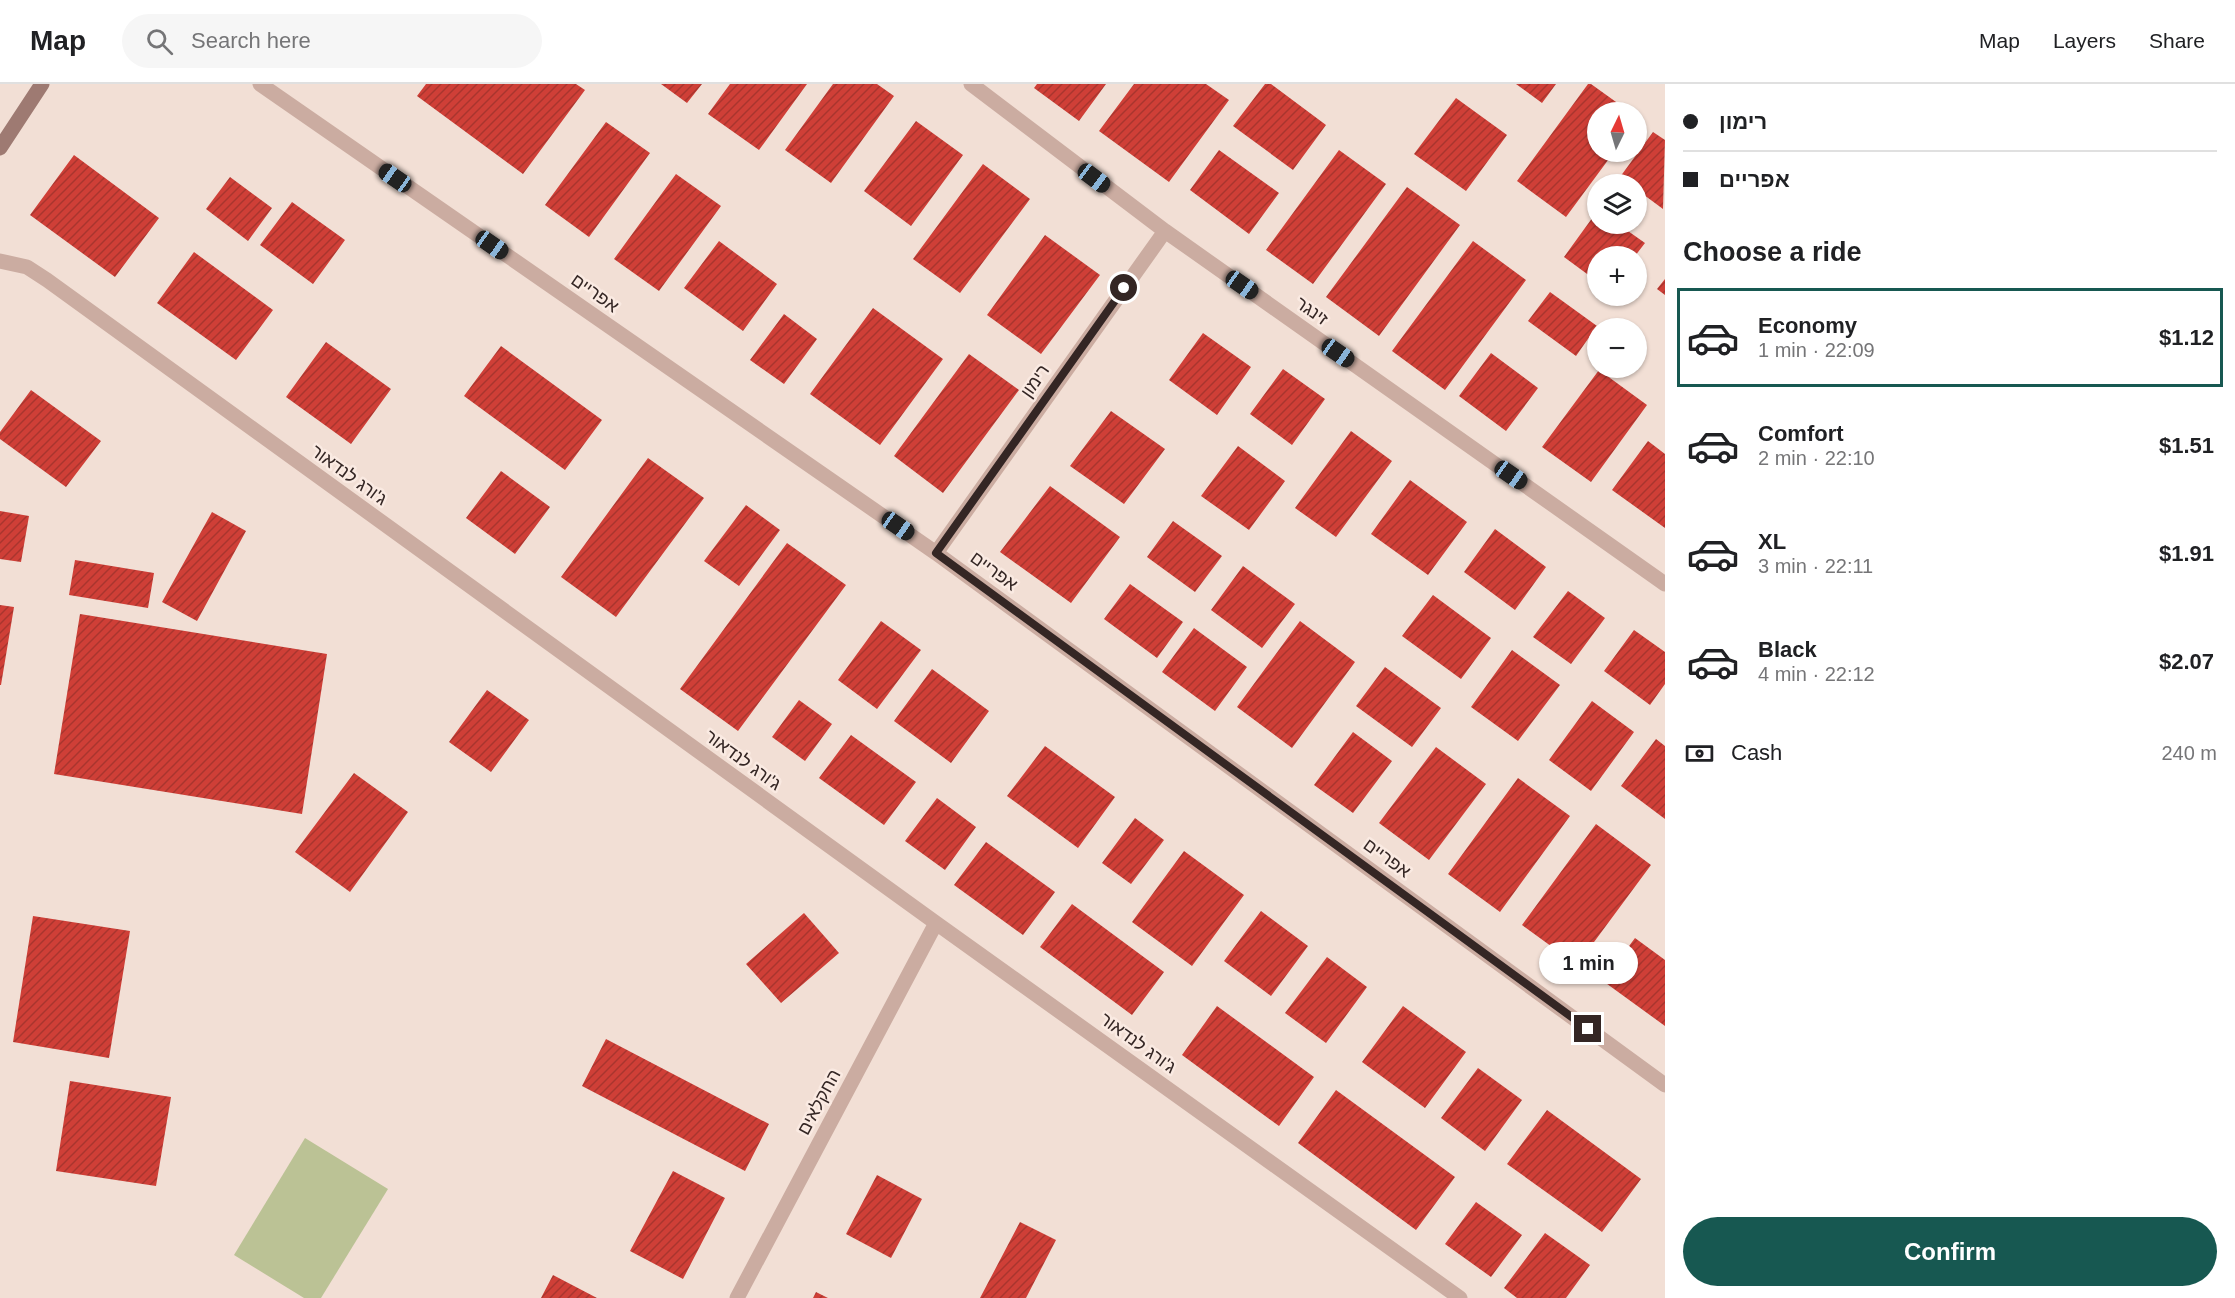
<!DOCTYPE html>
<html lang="en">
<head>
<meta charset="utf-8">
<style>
	:root { --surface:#fff; --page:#f6f6f6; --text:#202124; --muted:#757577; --line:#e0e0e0; --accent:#175851 }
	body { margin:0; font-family:Arial,Heebo,sans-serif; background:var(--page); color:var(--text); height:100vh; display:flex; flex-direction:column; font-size:22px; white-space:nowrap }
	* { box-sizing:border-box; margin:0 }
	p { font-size:20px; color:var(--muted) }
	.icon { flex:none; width:33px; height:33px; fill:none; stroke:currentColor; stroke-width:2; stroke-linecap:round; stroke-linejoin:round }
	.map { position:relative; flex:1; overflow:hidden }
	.drawer { display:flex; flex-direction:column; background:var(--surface); width:570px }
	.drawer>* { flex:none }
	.hud { display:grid; align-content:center; height:132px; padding:0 18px; background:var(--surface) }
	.needle { width:39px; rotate:5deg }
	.tools { position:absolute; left:1587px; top:18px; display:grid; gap:12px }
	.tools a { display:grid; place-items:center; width:60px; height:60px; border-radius:50%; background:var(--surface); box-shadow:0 2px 4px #0004; font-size:30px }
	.end { position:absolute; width:27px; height:27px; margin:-14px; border:8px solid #342624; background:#fff; box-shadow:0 0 0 3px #fff }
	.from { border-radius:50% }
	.bubble { position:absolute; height:42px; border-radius:21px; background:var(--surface); box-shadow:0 2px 4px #0004; font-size:20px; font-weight:700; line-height:42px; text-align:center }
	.car { position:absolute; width:18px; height:36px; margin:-18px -9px; border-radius:8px; box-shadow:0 0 4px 2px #0007; background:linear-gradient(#222 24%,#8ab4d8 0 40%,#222 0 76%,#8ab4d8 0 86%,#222 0) }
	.hud b { display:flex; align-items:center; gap:21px; height:57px; font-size:22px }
	.hud b+b { border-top:2px solid var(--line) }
	.hud i { width:15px; height:15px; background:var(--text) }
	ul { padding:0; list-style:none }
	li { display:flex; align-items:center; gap:18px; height:99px; margin:0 12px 9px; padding:0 6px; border:3px solid transparent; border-radius:0px }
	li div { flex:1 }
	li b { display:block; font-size:22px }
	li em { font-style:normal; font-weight:700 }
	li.selected { border-color:var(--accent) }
	li>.icon { width:54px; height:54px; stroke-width:1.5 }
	h2 { padding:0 18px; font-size:27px; line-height:72px }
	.pay { display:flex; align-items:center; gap:15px; height:66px; padding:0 18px; font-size:22px }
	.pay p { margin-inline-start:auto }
	.primary-button { display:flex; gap:12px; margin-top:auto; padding:12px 18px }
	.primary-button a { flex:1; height:69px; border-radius:36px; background:var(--accent); color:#fff; font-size:24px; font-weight:700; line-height:69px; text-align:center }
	header { display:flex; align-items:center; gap:36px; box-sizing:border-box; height:84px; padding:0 30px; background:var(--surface); border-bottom:2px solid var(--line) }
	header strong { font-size:28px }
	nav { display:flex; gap:33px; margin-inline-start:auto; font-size:21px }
	.search { width:420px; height:54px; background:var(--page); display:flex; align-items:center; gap:15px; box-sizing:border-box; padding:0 21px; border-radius:33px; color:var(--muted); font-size:22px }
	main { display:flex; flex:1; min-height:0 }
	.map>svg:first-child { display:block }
	.garden { fill:#bbc295 }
	.building { fill:url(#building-hatch) }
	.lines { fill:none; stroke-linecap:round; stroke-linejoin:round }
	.street { stroke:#cbaca1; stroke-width:15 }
	.secondary { stroke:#9e7a72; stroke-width:15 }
	.route { stroke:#342624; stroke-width:8 }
	.labels { text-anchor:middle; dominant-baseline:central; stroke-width:5; stroke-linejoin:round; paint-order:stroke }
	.street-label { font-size:18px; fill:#342624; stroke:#faeae2 }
</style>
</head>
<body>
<header>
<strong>Map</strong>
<div class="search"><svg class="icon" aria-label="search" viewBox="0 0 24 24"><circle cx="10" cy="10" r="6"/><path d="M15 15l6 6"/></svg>Search here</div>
<nav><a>Map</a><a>Layers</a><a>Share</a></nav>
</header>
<main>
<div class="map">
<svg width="1665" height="1214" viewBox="0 0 1665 1214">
	<defs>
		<pattern id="building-hatch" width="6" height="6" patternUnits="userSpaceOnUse" patternTransform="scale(1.5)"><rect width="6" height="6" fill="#cf3f37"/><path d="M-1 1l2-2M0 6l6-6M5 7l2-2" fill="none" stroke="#a9352e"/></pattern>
	</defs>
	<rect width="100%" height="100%" fill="#f2dfd5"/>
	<path class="garden" d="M305,1054L388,1105L321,1214H304L234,1171Z"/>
	<path class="building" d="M426,0H576L585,6L523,90L417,12Z
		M661,0H702L687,19Z
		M730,0H807L759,66L708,30Z
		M833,0H877L894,12L831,99L785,66Z
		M1037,0H1106L1079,37L1034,4Z
		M1134,0H1206L1229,16L1169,98L1099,47Z
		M1265,0H1271L1326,41L1293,86L1233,42Z
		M1516,0H1556L1542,19Z
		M1588,0H1591L1630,28H1598V68H1614L1566,133L1517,97Z
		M1456,14L1507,51L1466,107L1414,70Z
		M916,37L963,71L911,142L864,107Z
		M606,38L650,69L589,153L545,121Z
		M1653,48L1665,56L1663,125L1636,105V100H1630L1620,93Z
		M1219,66L1279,109L1249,150L1190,106Z
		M1339,66L1386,100L1313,200L1266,166Z
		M74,71L159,134L115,193L30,131Z
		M983,80L1030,115L960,209L913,175Z
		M676,90L721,122L659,207L614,175Z
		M230,93L272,124L248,157L206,125Z
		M1407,103L1460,141L1379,252L1326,213Z
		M292,118L345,156L313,200L260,161Z
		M1598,126V140H1618L1645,159L1635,172H1598V198L1564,173Z
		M1045,151L1100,191L1041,270L987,231Z
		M719,157L777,200L743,247L684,204Z
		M1473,157L1526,196L1445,306L1392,267Z
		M194,168L273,226L236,276L157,219Z
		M1665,195V211L1657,205Z
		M1550,208L1597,242L1576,272L1528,237Z
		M873,224L943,275L880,361L810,310Z
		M784,230L817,255L784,300L750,276Z
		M1203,249L1251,283L1217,331L1169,296Z
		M326,258L391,305L351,360L286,313Z
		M501,262L602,336L565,386L464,312Z
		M1491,269L1538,304L1506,347L1459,312Z
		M969,270L1019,306L943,409L894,372Z
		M1283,285L1325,315L1292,361L1250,330Z
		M1599,286L1647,321L1591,398L1542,363Z
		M31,306L101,357L66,403L0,355V348Z
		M1111,327L1165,365L1124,420L1070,382Z
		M1351,347L1392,377L1336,453L1295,424Z
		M1648,357L1665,370V444L1612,406Z
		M1238,362L1285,397L1249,446L1201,412Z
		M648,374L704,414L616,533L561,493Z
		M501,387L550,423L515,470L466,434Z
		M1410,396L1467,438L1428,491L1371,450Z
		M1050,402L1120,453L1071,519L1000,468Z
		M746,421L780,446L739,502L704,477Z
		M0,427L29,432L21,478L0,475Z
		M212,428L246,447L197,537L162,518Z
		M1173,437L1222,472L1195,508L1147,473Z
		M1495,445L1546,483L1515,526L1464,488Z
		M787,459L846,501L738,647L680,605Z
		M75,476L154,489L148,524L69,511Z
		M1243,482L1295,520L1262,564L1211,526Z
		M1130,500L1183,538L1157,574L1104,535Z
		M1568,507L1605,534L1571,580L1533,553Z
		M1433,511L1491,554L1461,595L1402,552Z
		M0,521L14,523L1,601H0Z
		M80,530L327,570L302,730L54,690Z
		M881,537L921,566L877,625L838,596Z
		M1300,537L1355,578L1292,664L1237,623Z
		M1194,544L1247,583L1215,627L1162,588Z
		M1634,546L1665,568V600L1650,621L1604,587Z
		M1512,566L1560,601L1518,657L1471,623Z
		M1385,583L1441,624L1412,663L1356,622Z
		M932,585L989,627L951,679L894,637Z
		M487,606L529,636L491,688L449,658Z
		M799,616L832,640L805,677L772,653Z
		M1592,617L1634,648L1591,707L1549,676Z
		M1353,648L1392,677L1353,729L1314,701Z
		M851,651L916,698L884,741L819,694Z
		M1656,655L1665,662V735L1621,702Z
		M1045,662L1115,713L1078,764L1007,712Z
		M1436,663L1486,700L1429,776L1379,739Z
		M354,689L408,728L350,808L295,768Z
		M1518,694L1570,732L1500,828L1448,790Z
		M937,714L976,743L945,786L905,757Z
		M1135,734L1164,756L1131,800L1102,779Z
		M1596,740L1651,781L1577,881L1522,841Z
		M986,758L1055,808L1023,851L954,801Z
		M1184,767L1244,811L1192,882L1132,838Z
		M1072,820L1164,888L1132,931L1040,863Z
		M1261,827L1308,862L1271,912L1224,877Z
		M804,829L839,869L781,919L746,880Z
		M33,832L130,847L109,974L13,958Z
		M1635,854L1665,876V942L1603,897Z
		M1327,873L1367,903L1326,959L1285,929Z
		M1217,922L1314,993L1279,1042L1182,971Z
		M1403,922L1466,968L1425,1024L1362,978Z
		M606,955L769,1040L745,1087L582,1002Z
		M1478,984L1522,1016L1485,1067L1441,1034Z
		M70,997L171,1013L156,1102L56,1087Z
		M1336,1006L1455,1093L1416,1146L1298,1059Z
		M1547,1026L1641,1095L1602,1148L1507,1080Z
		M673,1087L725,1114L683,1195L630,1167Z
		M877,1091L922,1115L891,1174L846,1150Z
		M1476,1118L1522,1151L1491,1193L1445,1160Z
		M1020,1138L1056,1156L1026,1214H980Z
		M1545,1149L1590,1181L1566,1214H1517L1504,1204Z
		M553,1191L597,1214H541Z
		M816,1208L828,1214H813Z"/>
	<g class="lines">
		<path class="street" d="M260,0L936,469L1665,1001
			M971,0L1165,147L1665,500
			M0,177L27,183L47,196L936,839L1460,1214
			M936,469L1165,147
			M737,1214L936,839"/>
		<path class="secondary" d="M0,64L42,0"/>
	</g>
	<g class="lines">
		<path class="route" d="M1124,204L936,469L1588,945"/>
	</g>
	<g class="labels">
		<g class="street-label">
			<text transform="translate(595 209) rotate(35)">אפריים</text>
			<text transform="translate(1312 227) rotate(35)">זינגר</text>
			<text transform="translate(1035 297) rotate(-55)">רימון</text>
			<text transform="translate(349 391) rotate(36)">ג'ורג לנדאור</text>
			<text transform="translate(994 487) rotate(36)">אפריים</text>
			<text transform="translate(743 676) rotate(36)">ג'ורג לנדאור</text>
			<text transform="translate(1387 774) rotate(36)">אפריים</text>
			<text transform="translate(1138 959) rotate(36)">ג'ורג לנדאור</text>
			<text transform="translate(819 1018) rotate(-62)">החקלאים</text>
		</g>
	</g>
</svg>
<div class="tools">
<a><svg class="needle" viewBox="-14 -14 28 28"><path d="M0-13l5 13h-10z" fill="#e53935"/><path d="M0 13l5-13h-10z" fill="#757577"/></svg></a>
<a><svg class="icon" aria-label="layers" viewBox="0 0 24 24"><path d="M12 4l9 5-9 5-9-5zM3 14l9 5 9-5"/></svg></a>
<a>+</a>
<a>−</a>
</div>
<i class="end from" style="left:1124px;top:204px"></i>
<i class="end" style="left:1588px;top:945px"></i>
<div class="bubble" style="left:1539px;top:858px;width:99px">1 min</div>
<i class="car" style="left:395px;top:94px;rotate:305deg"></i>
<i class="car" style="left:1094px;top:94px;rotate:127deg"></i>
<i class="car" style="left:492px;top:161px;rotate:125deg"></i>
<i class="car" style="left:1242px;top:201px;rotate:125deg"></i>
<i class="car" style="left:1338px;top:269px;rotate:125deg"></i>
<i class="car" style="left:1511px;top:391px;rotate:125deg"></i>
<i class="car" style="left:898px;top:442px;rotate:125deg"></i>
</div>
<section class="drawer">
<div class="hud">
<b><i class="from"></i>רימון</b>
<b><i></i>אפריים</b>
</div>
<h2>Choose a ride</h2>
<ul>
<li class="selected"><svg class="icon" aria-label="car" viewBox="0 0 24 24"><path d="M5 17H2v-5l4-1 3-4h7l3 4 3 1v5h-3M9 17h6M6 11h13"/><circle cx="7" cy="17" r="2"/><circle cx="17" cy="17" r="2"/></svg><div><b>Economy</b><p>1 min · 22:09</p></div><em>$1.12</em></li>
<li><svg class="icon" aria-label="car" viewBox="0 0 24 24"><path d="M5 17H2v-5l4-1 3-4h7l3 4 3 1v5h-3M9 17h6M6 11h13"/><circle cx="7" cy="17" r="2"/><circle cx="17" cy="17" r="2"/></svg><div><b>Comfort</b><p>2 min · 22:10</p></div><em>$1.51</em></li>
<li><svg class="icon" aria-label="car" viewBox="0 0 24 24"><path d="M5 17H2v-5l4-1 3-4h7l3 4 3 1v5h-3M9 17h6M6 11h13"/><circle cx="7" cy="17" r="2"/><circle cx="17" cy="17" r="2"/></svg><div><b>XL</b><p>3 min · 22:11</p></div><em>$1.91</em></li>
<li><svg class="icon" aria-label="car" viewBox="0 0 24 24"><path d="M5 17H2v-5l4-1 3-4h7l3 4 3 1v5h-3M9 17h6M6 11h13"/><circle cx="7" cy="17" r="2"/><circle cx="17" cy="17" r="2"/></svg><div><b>Black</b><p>4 min · 22:12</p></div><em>$2.07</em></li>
</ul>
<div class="pay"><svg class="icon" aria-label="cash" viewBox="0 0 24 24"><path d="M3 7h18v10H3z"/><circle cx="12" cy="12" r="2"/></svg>Cash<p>240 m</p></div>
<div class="primary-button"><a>Confirm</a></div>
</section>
</main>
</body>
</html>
